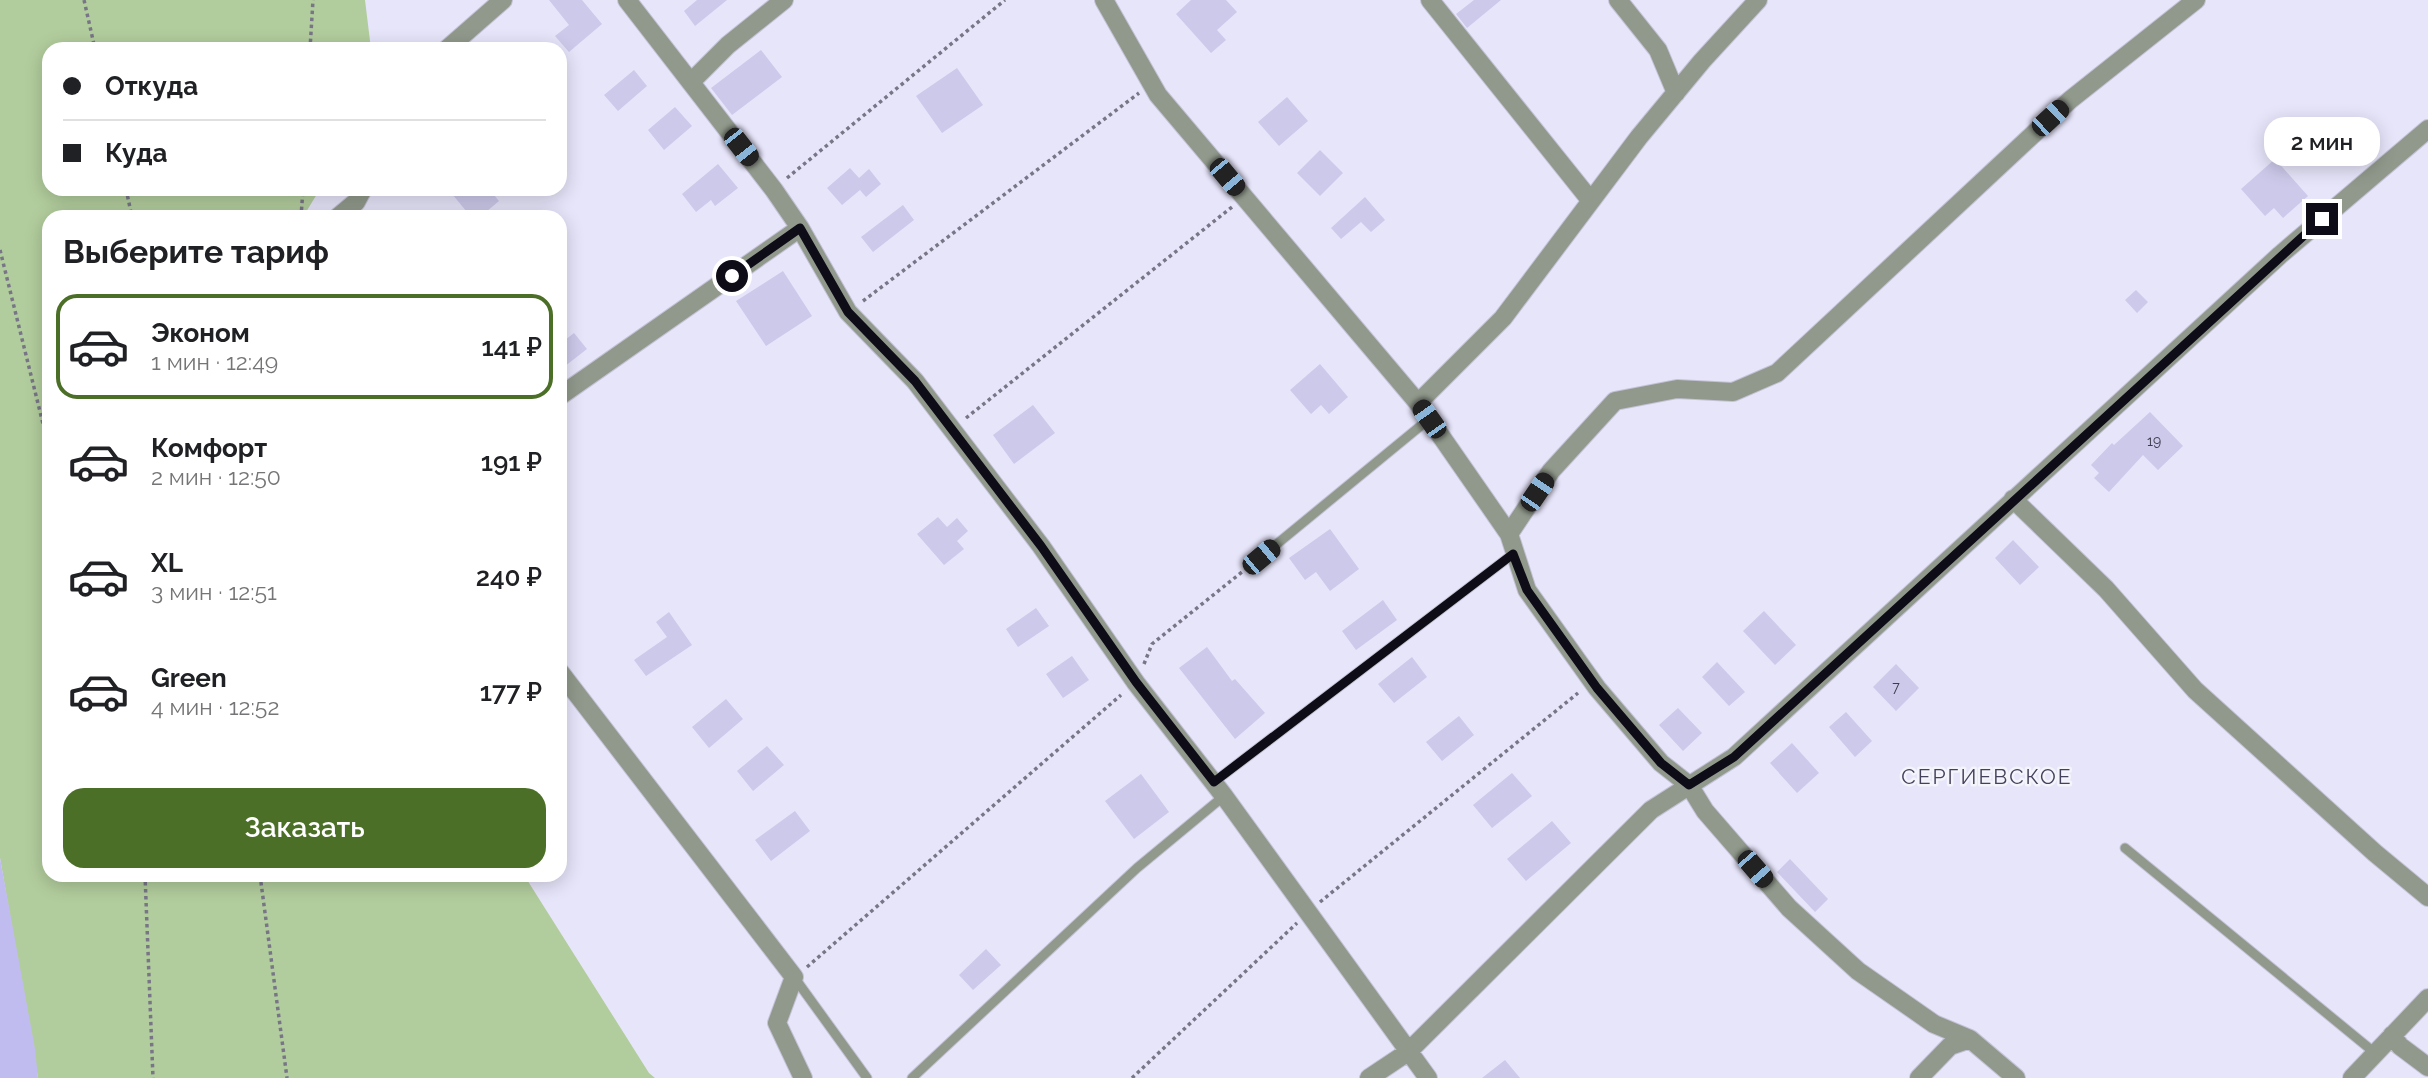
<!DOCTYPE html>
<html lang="ru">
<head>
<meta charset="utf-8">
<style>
	:root { --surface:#fff; --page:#f2f2f2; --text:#202124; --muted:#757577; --line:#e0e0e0; --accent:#4c6f28 }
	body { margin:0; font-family:Raleway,sans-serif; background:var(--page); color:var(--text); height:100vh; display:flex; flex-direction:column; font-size:26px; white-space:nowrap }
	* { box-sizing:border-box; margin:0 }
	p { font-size:23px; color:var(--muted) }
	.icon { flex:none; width:38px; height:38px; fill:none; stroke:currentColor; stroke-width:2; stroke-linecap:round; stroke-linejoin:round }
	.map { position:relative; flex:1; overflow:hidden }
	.panel { position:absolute; left:42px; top:210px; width:525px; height:672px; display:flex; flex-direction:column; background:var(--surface); border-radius:21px; box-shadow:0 4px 18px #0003 }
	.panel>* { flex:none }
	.top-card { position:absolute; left:42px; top:42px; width:525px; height:154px; border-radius:21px; box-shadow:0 4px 18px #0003; display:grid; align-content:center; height:154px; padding:0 21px; background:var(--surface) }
	.end { position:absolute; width:32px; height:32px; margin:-16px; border:9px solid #0d0c17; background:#fff; box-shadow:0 0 0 4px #fff }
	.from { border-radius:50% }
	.bubble { position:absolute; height:49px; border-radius:21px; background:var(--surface); box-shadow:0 4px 18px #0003; font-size:23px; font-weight:600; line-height:49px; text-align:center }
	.car { position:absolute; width:21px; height:42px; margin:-21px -10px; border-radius:9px; box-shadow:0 0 5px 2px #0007; background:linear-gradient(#222 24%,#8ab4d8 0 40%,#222 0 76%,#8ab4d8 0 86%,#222 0) }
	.top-card b { display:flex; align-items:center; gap:24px; height:66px; font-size:26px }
	.top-card b+b { border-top:2px solid var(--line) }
	.top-card i { width:18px; height:18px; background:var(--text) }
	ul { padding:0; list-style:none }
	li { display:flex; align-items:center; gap:21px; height:105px; margin:0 14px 10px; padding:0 7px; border:4px solid transparent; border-radius:21px }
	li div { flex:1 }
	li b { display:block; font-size:26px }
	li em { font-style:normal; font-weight:600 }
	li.current { border-color:var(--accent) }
	li>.icon { width:63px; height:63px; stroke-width:1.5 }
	h2 { padding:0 21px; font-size:32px; line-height:84px }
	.action { display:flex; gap:14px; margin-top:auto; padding:14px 21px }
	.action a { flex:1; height:80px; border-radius:21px; background:var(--accent); color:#fff; font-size:28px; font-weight:600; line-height:80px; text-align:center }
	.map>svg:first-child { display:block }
	.green { fill:#b2cd9d }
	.water { fill:#c1bcf0 }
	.building { fill:#ccc9ea }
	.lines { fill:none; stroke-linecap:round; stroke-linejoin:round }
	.service-casing { stroke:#c4c2d6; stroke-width:11 }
	.minor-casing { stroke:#c4c2d6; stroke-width:20 }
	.path { stroke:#787686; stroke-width:3.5; stroke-dasharray:3.5 3.5; stroke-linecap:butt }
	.service { stroke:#91998c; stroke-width:9 }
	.minor { stroke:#91998c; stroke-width:18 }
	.route { stroke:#0d0c17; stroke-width:9 }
	.labels { text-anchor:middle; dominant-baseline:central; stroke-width:5; stroke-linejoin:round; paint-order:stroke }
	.number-label { font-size:14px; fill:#3d3b4c }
	.quarter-label { font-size:21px; letter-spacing:2px; fill:#44415c; stroke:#f4f4fb }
</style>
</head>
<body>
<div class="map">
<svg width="2428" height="1078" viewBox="0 0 2428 1078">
	<rect width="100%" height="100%" fill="#e7e5fa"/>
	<path class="green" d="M0,0H365L371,49H49V189H320L303,217H49V875H524L649,1073L655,1078H38L0,858Z"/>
	<path class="water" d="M0,858L35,1049L38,1078H0Z"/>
	<path class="building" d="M549,0H582L602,24L569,52L555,36L569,25Z
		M697,0H727L695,26L684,11Z
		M1191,0H1226L1237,12L1217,30L1226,40L1211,53L1176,14Z
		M1474,0H1501L1467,28L1456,14Z
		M761,50L782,77L732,115L711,88Z
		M957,68L983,105L942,133L916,96Z
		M634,70L647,86L618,111L604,95Z
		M1287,97L1308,121L1279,146L1258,122Z
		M675,107L692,126L664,150L648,130Z
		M1320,150L1343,173L1320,196L1297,173Z
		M2275,159L2308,196L2283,218L2274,208L2265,216L2241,189Z
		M718,164L738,188L715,206L711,200L696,212L682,194Z
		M850,168L859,178L869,169L881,184L866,197L860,190L842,205L827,188Z
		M448,189H489L499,201L480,217H471Z
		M1365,197L1385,220L1371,232L1361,222L1341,239L1331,228Z
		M903,205L914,220L873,252L861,237Z
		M783,271L812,316L766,346L736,301Z
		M2136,290L2148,302L2137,313L2125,300Z
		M574,333L587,349L560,370V344Z
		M1320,364L1348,397L1329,414L1321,405L1311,414L1290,390Z
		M1033,405L1055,433L1014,464L993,435Z
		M2150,412L2183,446L2158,470L2143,455L2109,492L2094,478L2099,473L2091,465L2112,443L2114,445Z
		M938,517L947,527L957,518L968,531L957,541L964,549L944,565L917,534Z
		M1330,529L1359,569L1330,591L1316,572L1305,580L1289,558Z
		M2013,540L2039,567L2020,585L1995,558Z
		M1383,600L1397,620L1356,650L1342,631Z
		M1036,608L1049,626L1018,647L1006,629Z
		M1764,611L1796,645L1775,665L1743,631Z
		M669,612L692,645L646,676L634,660L667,637L656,622Z
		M1207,647L1232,681L1235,679L1265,713L1235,739L1179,668Z
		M1072,656L1089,680L1063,698L1046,674Z
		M1412,657L1427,677L1394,703L1378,684Z
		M1717,662L1745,692L1729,706L1702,677Z
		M1896,664L1919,688L1896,711L1873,687Z
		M726,699L743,719L709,748L692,727Z
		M1678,708L1702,733L1683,751L1659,725Z
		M1846,712L1872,741L1855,757L1829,727Z
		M1459,716L1474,735L1442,761L1426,742Z
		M1792,743L1819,773L1797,793L1770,763Z
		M767,746L784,765L753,791L737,771Z
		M1512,773L1532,796L1492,828L1473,805Z
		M1141,774L1169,812L1134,839L1105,801Z
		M795,811L810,831L771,861L755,840Z
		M1552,821L1571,843L1526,881L1507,859Z
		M1790,859L1828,899L1815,912L1777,872Z
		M986,949L1001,965L973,990L959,975Z
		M1505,1060L1520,1078H1482Z"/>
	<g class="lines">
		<defs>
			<path id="service" d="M1261,557L1429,419
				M1214,782L1513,554
				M2125,848L2375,1053
				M794,977L867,1078
				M912,1078L1137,868L1224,796"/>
			<path id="minor" d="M627,0L774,190L800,228L848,312L915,381L1041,546L1136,683L1224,796L1428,1078
				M1104,0L1158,95L1418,403L1509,534L1527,590L1597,688L1661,763L1689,785L1705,811L1789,908L1858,971L1934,1024L1970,1039L2016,1078
				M1430,0L1591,201
				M1618,0L1658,50L1676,93
				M447,49L503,0
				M691,82L728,45L784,0
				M338,217L356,202L363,189
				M560,396L800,228
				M1418,403L1503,318L1639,137L1702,61L1758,0
				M2013,499L2106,589L2195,690L2375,853L2428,897
				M1509,534L1551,471L1615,401L1677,389L1733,392L1777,373L2070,100L2196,0
				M560,672L794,977L777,1023L803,1078
				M2392,1035L2400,1046L2428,1067
				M1369,1078L1408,1052L1651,810L1734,757L2280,255L2428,129
				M1919,1078L1950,1046L1970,1039
				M2352,1078L2428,998"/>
		</defs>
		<use href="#service" class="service-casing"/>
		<use href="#minor" class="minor-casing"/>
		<path class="path" d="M84,0L95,49
			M310,49L313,0
			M787,178L1005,0
			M126,189L132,217
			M301,217L303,189
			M0,250L49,448
			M863,301L1139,93
			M966,418L1232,207
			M1144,664L1152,644L1252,564
			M145,875L153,1078
			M260,875L287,1078
			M1320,902L1578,693
			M807,967L1121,695
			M1132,1078L1297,923"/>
		<use href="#service" class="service"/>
		<use href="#minor" class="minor"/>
	</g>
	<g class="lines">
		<path class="route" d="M732,276L800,228L848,312L915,381L1041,546L1136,682L1214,782L1513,554L1527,590L1597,688L1661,763L1689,785L1734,757L2322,219"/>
	</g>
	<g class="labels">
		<g class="number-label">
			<text x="2154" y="441">19</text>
			<text x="1896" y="687">7</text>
		</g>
		<g class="quarter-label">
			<text x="1987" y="776">СЕРГИЕВСКОЕ</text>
		</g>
	</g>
</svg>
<i class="end from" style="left:732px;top:276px"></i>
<i class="end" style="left:2322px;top:219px"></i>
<div class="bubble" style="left:2264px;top:117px;width:116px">2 мин</div>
<i class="car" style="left:2050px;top:118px;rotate:47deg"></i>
<i class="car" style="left:741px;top:147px;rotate:142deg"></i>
<i class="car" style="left:1227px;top:177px;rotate:140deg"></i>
<i class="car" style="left:1429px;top:419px;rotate:325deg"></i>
<i class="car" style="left:1537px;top:492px;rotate:34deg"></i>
<i class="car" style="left:1261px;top:557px;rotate:50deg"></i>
<i class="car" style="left:1755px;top:869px;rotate:139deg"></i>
<div class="top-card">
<b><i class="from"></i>Откуда</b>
<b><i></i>Куда</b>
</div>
<section class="panel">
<h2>Выберите тариф</h2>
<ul>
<li class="current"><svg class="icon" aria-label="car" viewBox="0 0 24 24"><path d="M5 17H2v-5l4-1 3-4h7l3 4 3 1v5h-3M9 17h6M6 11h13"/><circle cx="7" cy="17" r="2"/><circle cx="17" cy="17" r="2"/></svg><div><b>Эконом</b><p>1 мин · 12:49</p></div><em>141 ₽</em></li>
<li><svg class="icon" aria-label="car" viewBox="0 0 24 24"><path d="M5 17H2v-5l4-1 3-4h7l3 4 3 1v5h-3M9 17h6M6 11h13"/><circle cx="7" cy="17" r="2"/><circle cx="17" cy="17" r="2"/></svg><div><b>Комфорт</b><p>2 мин · 12:50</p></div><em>191 ₽</em></li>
<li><svg class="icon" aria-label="car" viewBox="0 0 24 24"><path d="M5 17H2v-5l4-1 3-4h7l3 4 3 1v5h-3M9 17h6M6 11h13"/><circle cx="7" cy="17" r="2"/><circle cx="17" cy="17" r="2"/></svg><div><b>XL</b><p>3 мин · 12:51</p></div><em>240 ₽</em></li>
<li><svg class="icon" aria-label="car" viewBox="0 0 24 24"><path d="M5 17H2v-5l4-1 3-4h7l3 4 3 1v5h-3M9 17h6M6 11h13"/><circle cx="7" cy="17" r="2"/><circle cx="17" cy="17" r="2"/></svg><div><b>Green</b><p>4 мин · 12:52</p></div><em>177 ₽</em></li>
</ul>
<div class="action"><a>Заказать</a></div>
</section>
</div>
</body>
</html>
